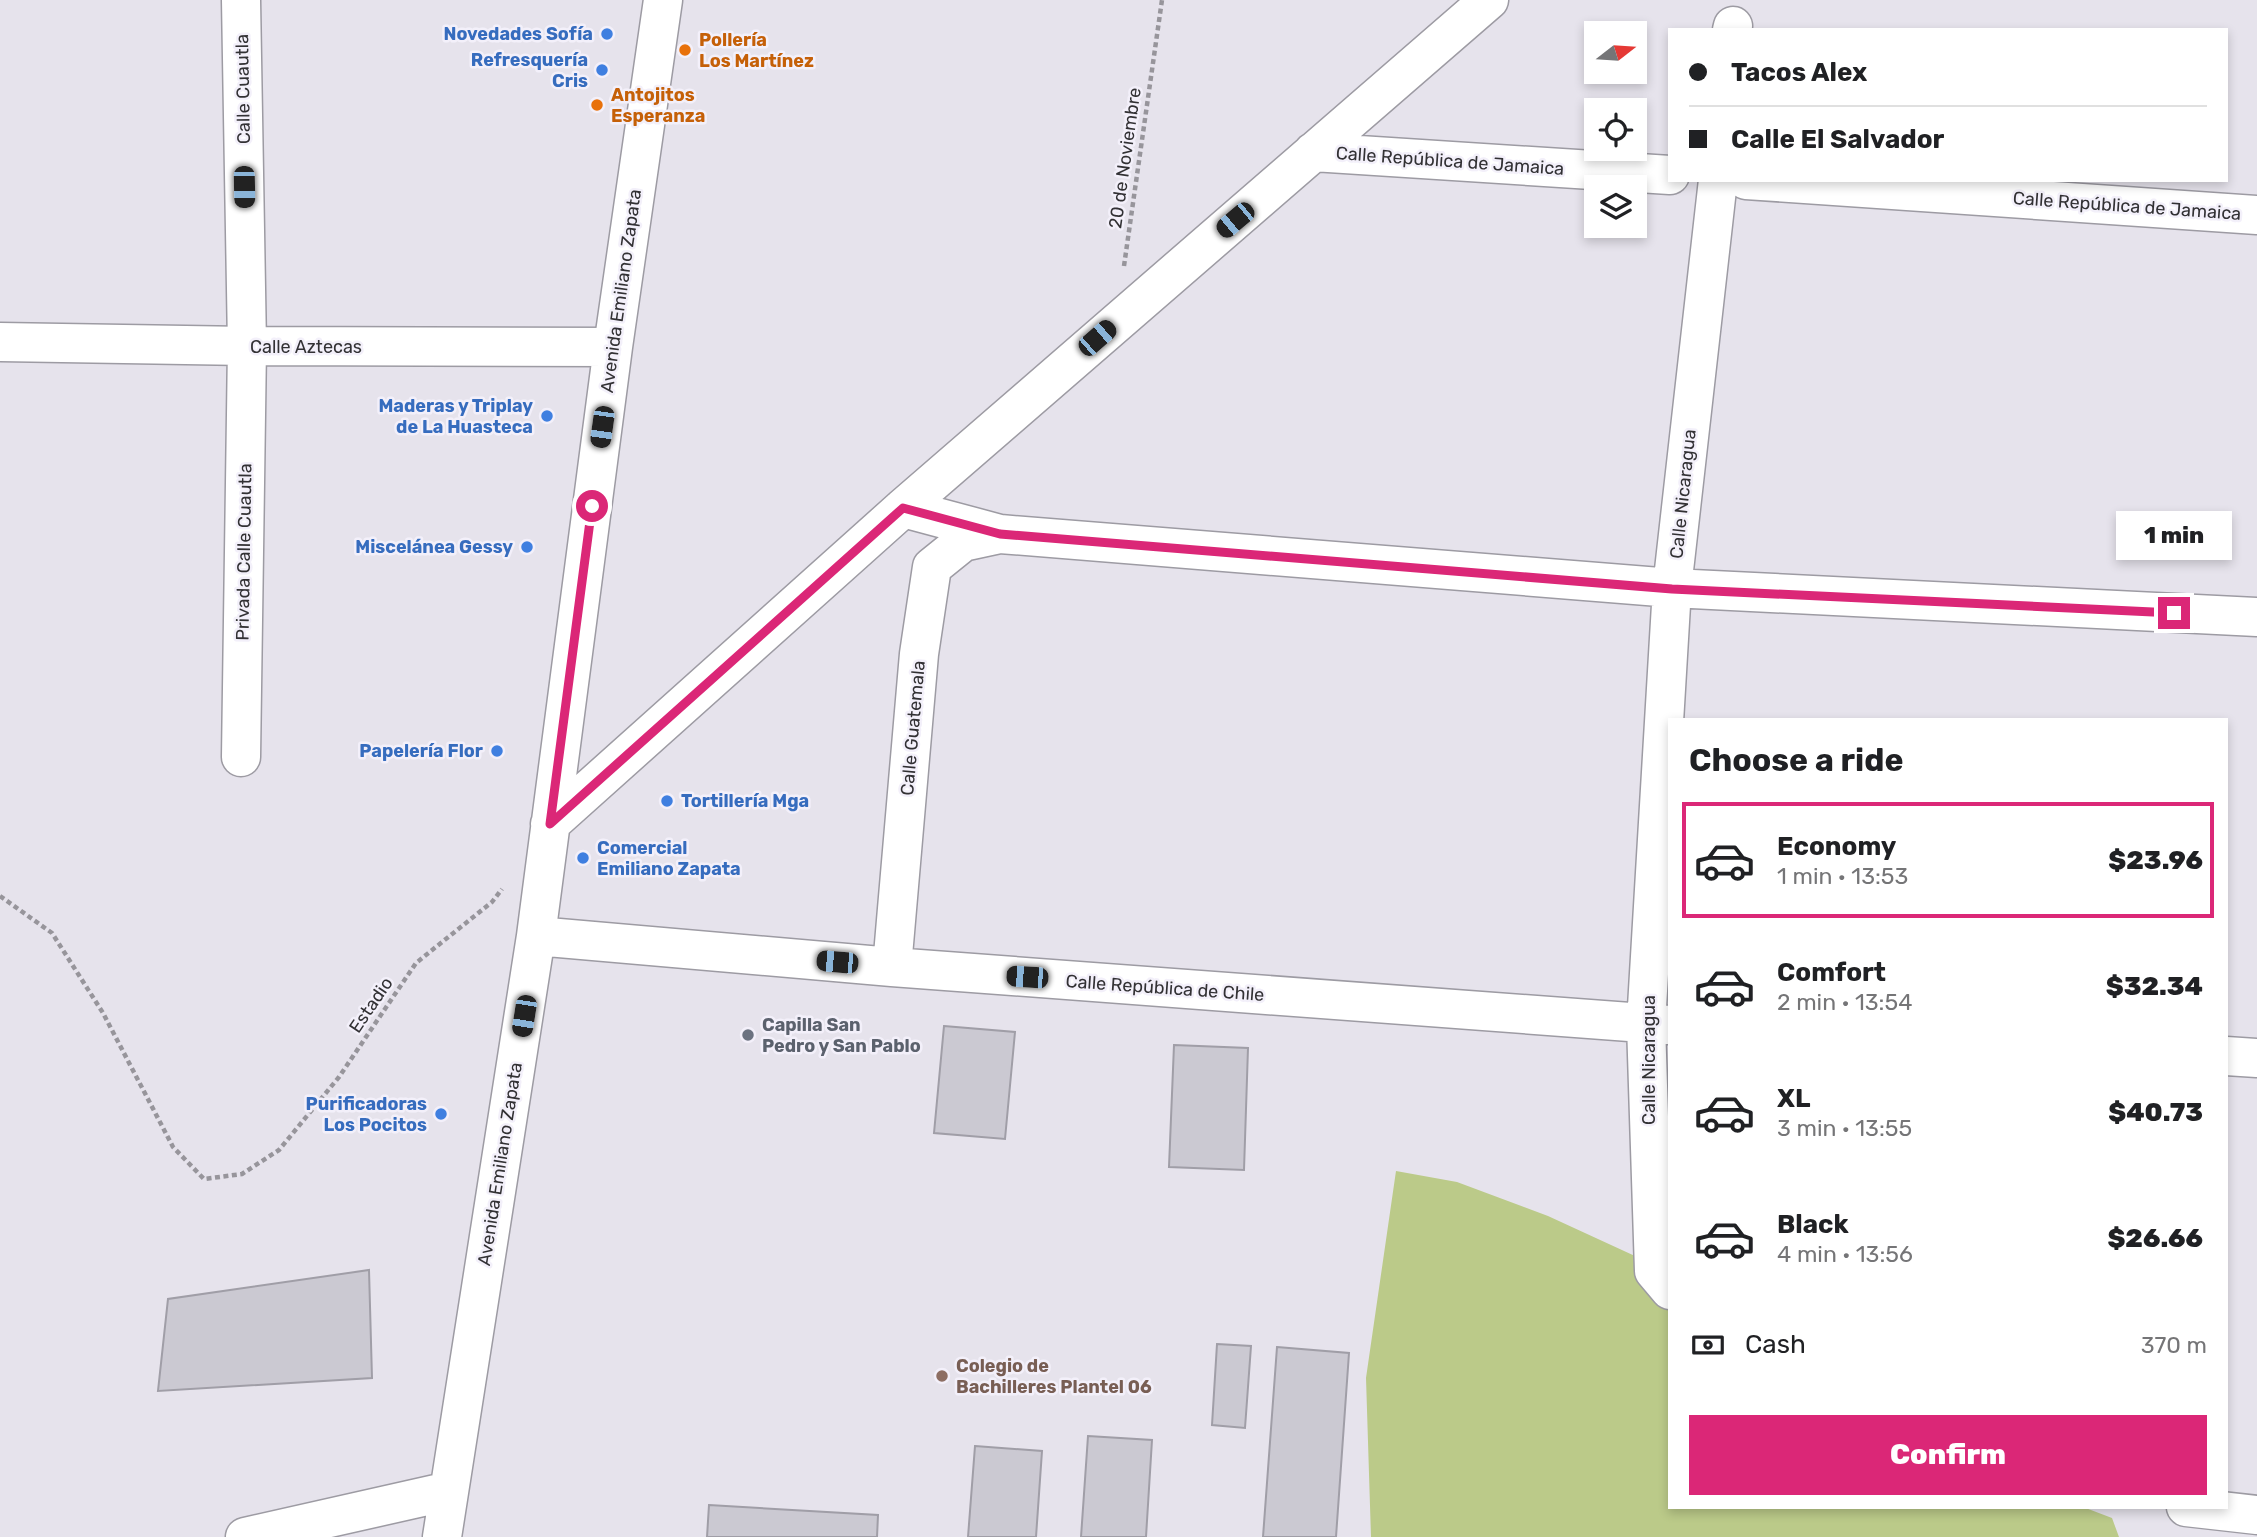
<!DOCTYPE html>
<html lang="en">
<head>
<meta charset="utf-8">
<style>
	:root { --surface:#fff; --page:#f6f6f6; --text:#202124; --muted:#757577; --line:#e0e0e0; --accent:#db2777 }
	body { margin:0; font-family:Rubik,sans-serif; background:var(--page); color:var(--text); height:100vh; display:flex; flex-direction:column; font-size:26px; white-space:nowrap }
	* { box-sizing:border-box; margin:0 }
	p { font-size:23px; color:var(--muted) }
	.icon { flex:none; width:38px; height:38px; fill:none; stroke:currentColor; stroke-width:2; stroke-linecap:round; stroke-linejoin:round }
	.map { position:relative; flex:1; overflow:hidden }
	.drawer { position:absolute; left:1668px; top:718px; width:560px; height:791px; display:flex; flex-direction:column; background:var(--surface); border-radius:0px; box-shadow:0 4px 10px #0003 }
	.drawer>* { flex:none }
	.banner { position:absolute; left:1668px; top:28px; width:560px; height:154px; border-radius:0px; box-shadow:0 4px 10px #0003; display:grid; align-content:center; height:154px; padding:0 21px; background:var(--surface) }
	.needle { width:46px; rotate:73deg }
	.fabs { position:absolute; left:1584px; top:21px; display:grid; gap:14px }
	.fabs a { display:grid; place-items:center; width:63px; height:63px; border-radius:0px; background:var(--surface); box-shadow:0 4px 10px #0003; font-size:35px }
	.end { position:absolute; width:32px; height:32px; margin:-16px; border:9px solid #db2777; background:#fff; box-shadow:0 0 0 4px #fff }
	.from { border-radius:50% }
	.bubble { position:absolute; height:49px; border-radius:0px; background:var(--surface); box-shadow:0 4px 10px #0003; font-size:23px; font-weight:800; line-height:49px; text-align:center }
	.car { position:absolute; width:21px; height:42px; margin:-21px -10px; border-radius:9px; box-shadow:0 0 5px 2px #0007; background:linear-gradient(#222 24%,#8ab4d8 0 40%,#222 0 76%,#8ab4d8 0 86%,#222 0) }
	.banner b { display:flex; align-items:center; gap:24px; height:66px; font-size:26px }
	.banner b+b { border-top:2px solid var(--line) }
	.banner i { width:18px; height:18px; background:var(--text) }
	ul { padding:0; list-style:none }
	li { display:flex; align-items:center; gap:21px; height:116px; margin:0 14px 10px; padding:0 7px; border:4px solid transparent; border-radius:0px }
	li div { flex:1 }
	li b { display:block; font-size:26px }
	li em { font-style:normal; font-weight:800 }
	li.selected { border-color:var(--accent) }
	li>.icon { width:63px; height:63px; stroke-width:1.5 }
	h2 { padding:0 21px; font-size:32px; line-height:84px }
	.pay { display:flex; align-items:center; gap:18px; height:77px; padding:0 21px; font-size:26px }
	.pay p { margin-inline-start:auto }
	.primary-button { display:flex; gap:14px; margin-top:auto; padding:14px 21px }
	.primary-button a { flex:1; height:80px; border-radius:0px; background:var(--accent); color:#fff; font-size:28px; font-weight:800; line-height:80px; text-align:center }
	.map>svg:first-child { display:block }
	.green { fill:#bbca89 }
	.building { fill:#cbc9d2; stroke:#a09ea7; stroke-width:2 }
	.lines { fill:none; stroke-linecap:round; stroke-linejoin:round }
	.minor-casing { stroke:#9d9ba3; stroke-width:41 }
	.path { stroke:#97959b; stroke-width:4.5; stroke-dasharray:5 3.5; stroke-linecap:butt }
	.minor { stroke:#fff; stroke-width:38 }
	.route { stroke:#db2777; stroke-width:9 }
	.shop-dot { fill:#3f7fe0; stroke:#f3f0fa; stroke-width:2.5 }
	.food-dot { fill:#e8710a; stroke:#f3f0fa; stroke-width:2.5 }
	.worship-dot { fill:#6b7280; stroke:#f3f0fa; stroke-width:2.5 }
	.education-dot { fill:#8d6e63; stroke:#f3f0fa; stroke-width:2.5 }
	.labels { text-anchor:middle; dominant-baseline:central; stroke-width:5; stroke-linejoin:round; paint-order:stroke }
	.shop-label { font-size:18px; font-weight:bold; fill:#366cbe; stroke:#f3f0fa; text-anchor:end }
	.food-label { font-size:18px; font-weight:bold; fill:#c56008; stroke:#f3f0fa; text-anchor:start }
	.street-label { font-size:18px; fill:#323134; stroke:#f3f0fa }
	.worship-label { font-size:18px; font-weight:bold; fill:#5b616d; stroke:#f3f0fa; text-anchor:start }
	.education-label { font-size:18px; font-weight:bold; fill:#785e54; stroke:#f3f0fa; text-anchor:start }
</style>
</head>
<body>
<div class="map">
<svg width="2257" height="1537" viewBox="0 0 2257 1537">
	<rect width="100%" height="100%" fill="#e6e3ec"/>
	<path class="green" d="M1396,1171L1457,1182L1548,1216L1648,1262L1669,1280L1670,1507H2083L2112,1518L2119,1537H1371L1366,1378Z"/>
	<path class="building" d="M944,1026L1015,1032L1005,1139L934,1133Z
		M1174,1045L1248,1048L1244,1170L1169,1167Z
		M369,1270L372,1378L158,1391L168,1299Z
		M1217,1344L1251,1346L1245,1428L1212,1425Z
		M1277,1347L1349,1353L1336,1537H1263Z
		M1088,1436L1152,1440L1146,1537H1081Z
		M975,1446L1042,1451L1036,1537H968Z
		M709,1505L878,1515L877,1537H707Z"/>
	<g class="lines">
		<defs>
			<path id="minor" d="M241,0L247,346L241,757
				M1732,30L1733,26
				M1313,152L1670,175
				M1746,180L2257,215
				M0,342L247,346L613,347
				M903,508L1000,534L1672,588L2257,617
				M550,824L903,508L1489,0
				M536,936L892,967L1670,1025
				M892,967L919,654L932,567L963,542L1000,534
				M2226,1056L2257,1058
				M1670,1290L1654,1271L1646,1024L1672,588L1718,180
				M2186,1507L2257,1515
				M245,1537L449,1491
				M442,1537L536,936L613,347L663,0"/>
		</defs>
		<use href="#minor" class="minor-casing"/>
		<path class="path" d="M1124,266L1162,0
			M0,896L52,933L103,1013L173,1147L204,1179L242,1174L279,1150L339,1077L416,963L492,902L502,889"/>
		<use href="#minor" class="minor"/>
	</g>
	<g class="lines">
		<path class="route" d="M592,506L550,824L903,508L1000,534L1672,589L2174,613"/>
	</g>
	<g class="shop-dot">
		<circle cx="607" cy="34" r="7"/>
		<circle cx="602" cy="70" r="7"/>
		<circle cx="547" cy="416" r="7"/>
		<circle cx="527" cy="547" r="7"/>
		<circle cx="497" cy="751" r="7"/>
		<circle cx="667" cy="801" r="7"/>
		<circle cx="583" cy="858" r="7"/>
		<circle cx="441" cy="1114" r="7"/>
	</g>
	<g class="food-dot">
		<circle cx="685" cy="50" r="7"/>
		<circle cx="597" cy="105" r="7"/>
	</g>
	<circle class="worship-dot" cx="748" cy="1035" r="7"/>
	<circle class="education-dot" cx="942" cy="1376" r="7"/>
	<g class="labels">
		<g class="shop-label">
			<text x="593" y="34">Novedades Sofía</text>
			<text x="588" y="60">Refresquería<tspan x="588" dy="21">Cris</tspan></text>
			<text x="533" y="406">Maderas y Triplay<tspan x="533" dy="21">de La Huasteca</tspan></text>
			<text x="513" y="547">Miscelánea Gessy</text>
			<text x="483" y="751">Papelería Flor</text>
			<text x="681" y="801" text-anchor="start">Tortillería Mga</text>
			<text x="597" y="848" text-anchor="start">Comercial<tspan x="597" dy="21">Emiliano Zapata</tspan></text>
			<text x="427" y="1104">Purificadoras<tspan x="427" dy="21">Los Pocitos</tspan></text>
		</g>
		<g class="food-label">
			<text x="699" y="40">Pollería<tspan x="699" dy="21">Los Martínez</tspan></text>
			<text x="611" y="95">Antojitos<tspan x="611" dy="21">Esperanza</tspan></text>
		</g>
		<g class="street-label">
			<text transform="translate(243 89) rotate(-91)">Calle Cuautla</text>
			<text transform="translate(1125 158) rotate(-82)">20 de Noviembre</text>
			<text transform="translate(1450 161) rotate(4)">Calle República de Jamaica</text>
			<text transform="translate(2127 206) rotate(4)">Calle República de Jamaica</text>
			<text transform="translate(621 291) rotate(-82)">Avenida Emiliano Zapata</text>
			<text x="306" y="347">Calle Aztecas</text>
			<text transform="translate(1683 494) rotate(-84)">Calle Nicaragua</text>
			<text transform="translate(244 552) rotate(-89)">Privada Calle Cuautla</text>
			<text transform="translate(913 728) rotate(-85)">Calle Guatemala</text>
			<text transform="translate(1165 988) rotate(4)">Calle República de Chile</text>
			<text transform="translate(371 1005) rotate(-56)">Estadio</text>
			<text transform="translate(1649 1060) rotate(-90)">Calle Nicaragua</text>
			<text transform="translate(500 1164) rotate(-81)">Avenida Emiliano Zapata</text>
		</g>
		<g class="worship-label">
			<text x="762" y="1025">Capilla San<tspan x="762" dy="21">Pedro y San Pablo</tspan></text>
		</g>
		<g class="education-label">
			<text x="956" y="1366">Colegio de<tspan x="956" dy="21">Bachilleres Plantel 06</tspan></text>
		</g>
	</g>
</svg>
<div class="fabs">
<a><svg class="needle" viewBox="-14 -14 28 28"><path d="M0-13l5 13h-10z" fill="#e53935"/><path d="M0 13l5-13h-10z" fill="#757577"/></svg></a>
<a><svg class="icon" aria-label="locate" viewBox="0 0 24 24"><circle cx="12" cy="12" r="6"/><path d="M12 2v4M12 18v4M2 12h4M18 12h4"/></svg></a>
<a><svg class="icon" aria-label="layers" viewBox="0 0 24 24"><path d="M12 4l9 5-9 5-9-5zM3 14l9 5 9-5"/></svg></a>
</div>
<i class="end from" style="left:592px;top:506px"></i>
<i class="end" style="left:2174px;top:613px"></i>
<div class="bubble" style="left:2116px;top:511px;width:116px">1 min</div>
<i class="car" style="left:244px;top:187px;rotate:179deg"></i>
<i class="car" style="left:1235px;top:220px;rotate:230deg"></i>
<i class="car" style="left:1097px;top:338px;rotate:49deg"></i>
<i class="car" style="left:602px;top:427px;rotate:188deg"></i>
<i class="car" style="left:837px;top:962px;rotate:275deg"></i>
<i class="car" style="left:1027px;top:977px;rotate:274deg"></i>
<i class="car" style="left:524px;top:1016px;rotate:189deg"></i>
<div class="banner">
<b><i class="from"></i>Tacos Alex</b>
<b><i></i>Calle El Salvador</b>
</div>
<section class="drawer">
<h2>Choose a ride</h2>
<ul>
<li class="selected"><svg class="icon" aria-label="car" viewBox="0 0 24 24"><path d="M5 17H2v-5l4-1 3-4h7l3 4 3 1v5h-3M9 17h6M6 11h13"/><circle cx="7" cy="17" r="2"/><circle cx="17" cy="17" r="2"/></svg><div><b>Economy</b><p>1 min · 13:53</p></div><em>$23.96</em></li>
<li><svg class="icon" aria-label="car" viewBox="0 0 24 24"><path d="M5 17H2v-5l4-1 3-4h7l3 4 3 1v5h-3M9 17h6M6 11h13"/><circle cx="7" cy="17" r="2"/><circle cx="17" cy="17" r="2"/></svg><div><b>Comfort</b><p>2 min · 13:54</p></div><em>$32.34</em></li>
<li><svg class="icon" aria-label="car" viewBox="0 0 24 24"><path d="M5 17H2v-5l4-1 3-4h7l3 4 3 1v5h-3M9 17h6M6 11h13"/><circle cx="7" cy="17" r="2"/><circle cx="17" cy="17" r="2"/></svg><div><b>XL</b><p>3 min · 13:55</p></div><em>$40.73</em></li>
<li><svg class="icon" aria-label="car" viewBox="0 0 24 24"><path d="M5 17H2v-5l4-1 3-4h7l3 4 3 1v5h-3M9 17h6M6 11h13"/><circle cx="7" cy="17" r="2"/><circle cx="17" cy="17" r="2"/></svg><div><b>Black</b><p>4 min · 13:56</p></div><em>$26.66</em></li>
</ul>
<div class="pay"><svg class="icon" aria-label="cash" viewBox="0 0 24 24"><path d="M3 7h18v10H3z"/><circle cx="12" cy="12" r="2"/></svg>Cash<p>370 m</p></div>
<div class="primary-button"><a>Confirm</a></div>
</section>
</div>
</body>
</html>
